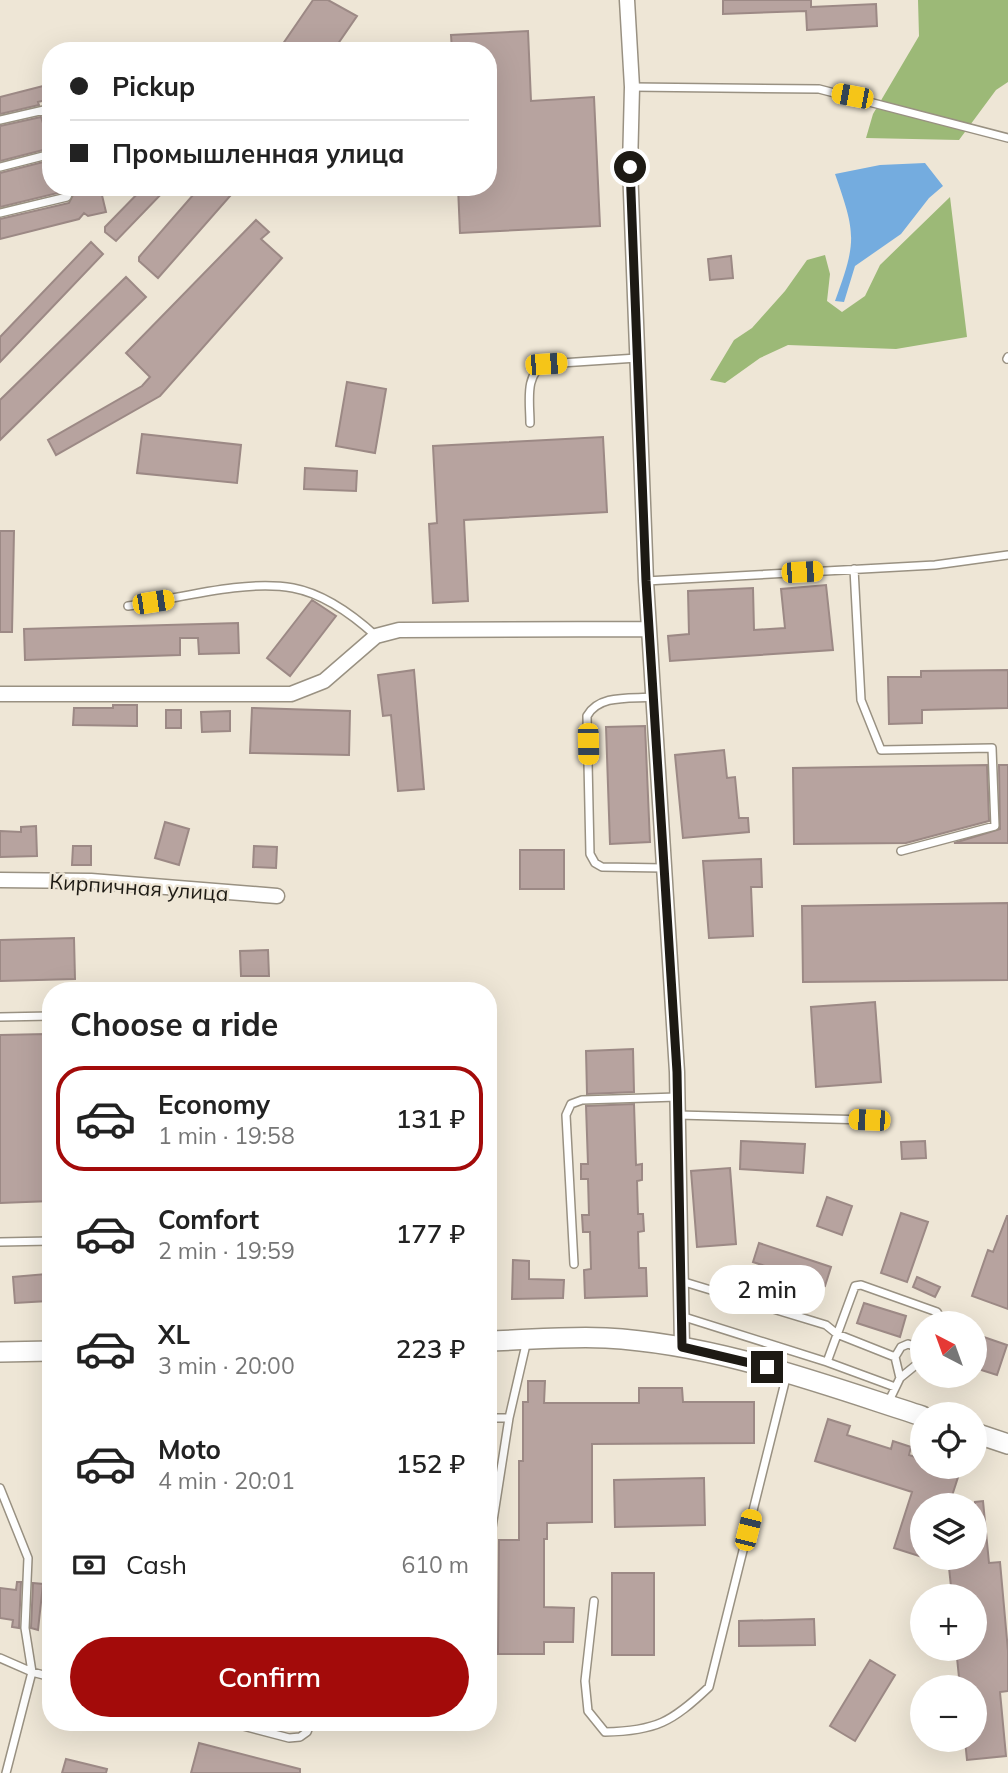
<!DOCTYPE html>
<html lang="en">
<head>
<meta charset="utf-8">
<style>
	:root { --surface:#fff; --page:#f2f2f2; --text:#222; --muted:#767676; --line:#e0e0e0; --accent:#a30b0a }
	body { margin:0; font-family:Mulish,sans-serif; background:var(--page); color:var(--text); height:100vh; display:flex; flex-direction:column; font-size:26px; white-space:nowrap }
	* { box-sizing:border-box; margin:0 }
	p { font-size:23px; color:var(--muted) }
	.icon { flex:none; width:38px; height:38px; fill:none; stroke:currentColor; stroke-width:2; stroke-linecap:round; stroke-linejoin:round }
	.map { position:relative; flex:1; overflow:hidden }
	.drawer { position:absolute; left:42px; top:982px; width:455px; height:749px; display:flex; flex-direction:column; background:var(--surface); border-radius:28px; box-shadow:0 7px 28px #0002 }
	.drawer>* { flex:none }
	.banner { position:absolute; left:42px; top:42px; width:455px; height:154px; border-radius:28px; box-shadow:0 7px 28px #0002; display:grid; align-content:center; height:154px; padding:0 28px; background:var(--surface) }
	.needle { width:46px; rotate:319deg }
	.tools { position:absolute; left:910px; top:1311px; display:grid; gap:14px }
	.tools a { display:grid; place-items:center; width:77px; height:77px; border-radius:50%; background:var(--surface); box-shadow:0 7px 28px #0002; font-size:35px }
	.end { position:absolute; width:32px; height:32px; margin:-16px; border:9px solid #1d1a14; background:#fff; box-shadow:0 0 0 4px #fff }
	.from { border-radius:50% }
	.bubble { position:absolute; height:49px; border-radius:24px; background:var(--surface); box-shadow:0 7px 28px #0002; font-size:23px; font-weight:600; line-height:49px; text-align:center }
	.car { position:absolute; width:21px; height:42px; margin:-21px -10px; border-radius:9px; box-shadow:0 0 5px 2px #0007; background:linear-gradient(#f5c518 24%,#345 0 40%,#f5c518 0 76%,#345 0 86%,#f5c518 0) }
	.banner b { display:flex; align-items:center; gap:24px; height:66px; font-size:26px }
	.banner b+b { border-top:2px solid var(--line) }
	.banner i { width:18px; height:18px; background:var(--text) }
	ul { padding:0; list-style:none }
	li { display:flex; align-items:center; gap:21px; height:105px; margin:0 14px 10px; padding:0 14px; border:4px solid transparent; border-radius:28px }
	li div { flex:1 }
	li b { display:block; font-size:26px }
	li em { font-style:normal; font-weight:600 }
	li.on { border-color:var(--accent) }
	li>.icon { width:63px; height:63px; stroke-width:1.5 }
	h2 { padding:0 28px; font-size:32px; line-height:84px }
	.pay { display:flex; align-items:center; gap:18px; height:77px; padding:0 28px; font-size:26px }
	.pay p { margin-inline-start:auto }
	.button { display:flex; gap:14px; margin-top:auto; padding:14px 28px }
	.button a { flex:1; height:80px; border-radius:42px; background:var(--accent); color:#fff; font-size:28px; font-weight:600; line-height:80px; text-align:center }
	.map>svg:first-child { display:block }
	.forest { fill:#9cb977 }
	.water { fill:#74acdf }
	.building { fill:#b7a39f; stroke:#9c8985; stroke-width:2 }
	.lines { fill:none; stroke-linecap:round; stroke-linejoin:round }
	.lane-casing { stroke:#999182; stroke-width:10 }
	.street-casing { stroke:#999182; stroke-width:17 }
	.secondary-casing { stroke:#999182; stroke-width:22 }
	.lane { stroke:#fff; stroke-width:7 }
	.street { stroke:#fff; stroke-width:14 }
	.secondary { stroke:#fff; stroke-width:19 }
	.route { stroke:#1d1a14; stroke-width:9 }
	.labels { text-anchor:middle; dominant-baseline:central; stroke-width:5; stroke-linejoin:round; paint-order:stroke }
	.street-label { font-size:21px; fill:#1d1a14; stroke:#eee6d6 }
</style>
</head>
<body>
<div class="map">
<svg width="1008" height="1773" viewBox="0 0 1008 1773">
	<rect width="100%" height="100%" fill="#eee6d6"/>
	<path class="forest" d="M918,0H1008V82L996,90L959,140L866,138L873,114L919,36Z
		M950,197L967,337L896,349L788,345L760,358L725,383L710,380L734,340L752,328L785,291L807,260L825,255L830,274L827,301L842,312L865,296L880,265Z"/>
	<path class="water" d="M925,163L943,186L929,198L901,234L855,266L844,302L835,301C857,241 856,234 835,174L880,165Z"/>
	<path class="building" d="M313,0H328L357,16L333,51H278Z
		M723,0H811V7L876,4L877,26L807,30L806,11L723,14Z
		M528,31L531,101L594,97L600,226L460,233L458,187H488V51H452L451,35Z
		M47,85L50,99L38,102L39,105L0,114V97Z
		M41,117L51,148L0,161V126Z
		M51,160V187H64L62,192L0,207V173Z
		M77,187H100L106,212L88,216L84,213L79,219L0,239V219L69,203Z
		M144,187H168L116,241L105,232V227Z
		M200,187H238L158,278L139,261V257Z
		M256,220L269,232L261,239L282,258L160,396L56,455L48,440L142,386L150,377L126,353Z
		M91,242L103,254L0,362V337Z
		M731,256L733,278L710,280L708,259Z
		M126,277L146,297L0,440V400Z
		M347,382L386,389L375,453L336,446Z
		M142,434L241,445L237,483L137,473Z
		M603,437L607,512L464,520L468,601L433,603L429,524L437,523L433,446Z
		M305,468L357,471L356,491L304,489Z
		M0,531H14L12,632H0Z
		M826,585L833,650L670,661L668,636L689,634L688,591L753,588L754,630L785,628L781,589Z
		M312,600L336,616L290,676L267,658Z
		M238,623L239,653L199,654L198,638H180V655L25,660L24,629Z
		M414,670L424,789L398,791L391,715L383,716L378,675Z
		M1008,670V708L922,710V723L889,724L888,677H921V671Z
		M113,705H137V726L73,725L74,708H113Z
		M252,708L350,711L349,755L250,753Z
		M166,710H181V728H166Z
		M230,711V731L202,732L201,712Z
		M645,726L650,842L610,844L606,727Z
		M724,750L727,778L735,777L739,818H748L749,832L683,838L675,755Z
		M987,765L989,821L906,843L794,844L793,768Z
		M999,765H1008V843H954L1000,829Z
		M165,822L189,829L179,865L155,858Z
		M36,826L37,856L0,857V831L21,832V827Z
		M73,846H91V865H72Z
		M254,846L277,847L276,868L253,867Z
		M520,850H564V889H520Z
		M761,859L762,887H751L753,936L709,938L703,861Z
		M1008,903V980L803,982L802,906Z
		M74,938L75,979L0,981V940Z
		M268,950L269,976H241L240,951Z
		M875,1002L881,1082L816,1087L811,1007Z
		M45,1034L51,1201L0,1203V1035Z
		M633,1049L634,1092L587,1094L586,1051Z
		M634,1104L636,1165L642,1164V1180L637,1181L638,1214H643L644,1231L638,1232L639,1268H646L647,1296L585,1298L584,1270L591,1269L590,1232H583L582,1215H589L588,1179H581V1164H588L586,1106Z
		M741,1141L805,1144L803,1173L740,1169Z
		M925,1141L926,1158L902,1159L901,1142Z
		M730,1168L736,1244L697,1247L691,1171Z
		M827,1197L852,1206L842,1235L817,1226Z
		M901,1213L928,1222L907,1282L881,1273Z
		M1007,1216H1008V1309L972,1296L988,1250L993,1252Z
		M759,1243L831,1267L825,1286L753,1262Z
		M513,1260L529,1261V1279L564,1280L563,1298L512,1299Z
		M46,1274L48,1301L15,1303L13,1277Z
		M917,1277L940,1287L935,1297L913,1287Z
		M864,1303L906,1316L900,1337L857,1323Z
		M975,1334L1007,1345L997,1375L975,1368Z
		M528,1381H545L544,1403H639V1388H682L683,1402H754V1443L592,1444V1522L547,1523V1539H544V1607L574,1608L573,1642H544V1654H498L499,1540H519V1461H523V1402H528Z
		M828,1419L850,1426L847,1435L891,1449L893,1441L911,1447L909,1455L922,1459V1466H946L960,1471L949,1505H922V1557L894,1548L912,1492L815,1461Z
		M704,1478L705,1525L615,1527L614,1480Z
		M983,1501L989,1563L1000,1562L1008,1651V1691L1000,1692L1006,1756L967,1760L965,1740H975V1687H960L956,1648H975V1596H952L948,1558H975V1502Z
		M612,1573H654V1655H612Z
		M17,1582H21L19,1628L12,1627L13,1620L0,1618V1588L16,1590Z
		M33,1583L43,1584L38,1630L31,1628Z
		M814,1619L815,1645L739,1646V1621Z
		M870,1660L895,1675L855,1741L830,1726Z
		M199,1743L300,1769V1773H191Z
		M66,1759L107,1769L106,1773H62Z"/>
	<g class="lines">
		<defs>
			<path id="lane" d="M632,87L819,89L1008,138
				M0,120L44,110L51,121
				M0,167L51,154
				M0,213L67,197L71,187
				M1007,359L1008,357
				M530,423C530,402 524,373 546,364L637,358
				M854,569L861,700L881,750L992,748L995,826L901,851
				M646,581L935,565L1008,555
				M128,606C177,599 244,579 293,588C325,594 353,615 376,636
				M653,697C631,699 599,694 587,716L590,854L595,863L602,867L664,868
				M0,1017L51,1016
				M678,1115L869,1120
				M0,1242L51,1241
				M574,1264L566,1115L571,1104L582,1100L677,1097
				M681,1281L826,1325L837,1334L895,1357
				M681,1316L827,1362L895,1387
				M827,1362L855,1286L861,1285L937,1312L943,1323
				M900,1378L895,1357L901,1347L908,1344L922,1349
				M887,1405L900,1378L922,1360
				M488,1418H509
				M488,1476H500
				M0,1488L28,1558L25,1628L32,1672L51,1677
				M488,1553L509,1418L527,1340
				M594,1601L585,1681L588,1711L605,1732C656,1731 672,1722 709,1687L787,1374
				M0,1658L32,1672L6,1773
				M228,1722L289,1738L300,1737L307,1732L311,1722"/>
			<path id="street" d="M627,0L632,87L630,167L646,581L677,1072L682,1347
				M0,694H291L324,681L376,636L399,630L649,629
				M0,880L91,881L277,896"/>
			<path id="secondary" d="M488,1341C527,1340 567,1336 606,1338C716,1344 819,1383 922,1416
				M0,1352L51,1351
				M975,1433L1008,1444"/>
		</defs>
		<use href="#lane" class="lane-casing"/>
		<use href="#street" class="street-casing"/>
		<use href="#secondary" class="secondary-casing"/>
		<use href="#lane" class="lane"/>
		<use href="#street" class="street"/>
		<use href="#secondary" class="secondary"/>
	</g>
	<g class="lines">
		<path class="route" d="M630,167L646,581L677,1072L682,1347L767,1367"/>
	</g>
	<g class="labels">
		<g class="street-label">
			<text transform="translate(139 887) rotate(4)">Кирпичная улица</text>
		</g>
	</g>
</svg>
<div class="tools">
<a><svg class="needle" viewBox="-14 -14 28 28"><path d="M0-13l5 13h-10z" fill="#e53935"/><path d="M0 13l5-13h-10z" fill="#767676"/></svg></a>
<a><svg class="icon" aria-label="locate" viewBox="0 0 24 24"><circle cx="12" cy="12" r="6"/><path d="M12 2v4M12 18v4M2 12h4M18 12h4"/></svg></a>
<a><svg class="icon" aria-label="layers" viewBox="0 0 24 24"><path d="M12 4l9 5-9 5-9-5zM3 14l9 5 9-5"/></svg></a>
<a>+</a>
<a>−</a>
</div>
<i class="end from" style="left:630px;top:167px"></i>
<i class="end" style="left:767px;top:1367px"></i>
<div class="bubble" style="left:709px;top:1265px;width:116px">2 min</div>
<i class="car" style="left:852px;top:96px;rotate:281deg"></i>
<i class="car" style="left:546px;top:364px;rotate:86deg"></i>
<i class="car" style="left:802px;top:572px;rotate:87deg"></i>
<i class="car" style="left:153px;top:602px;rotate:81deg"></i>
<i class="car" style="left:588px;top:744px;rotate:179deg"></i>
<i class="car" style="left:869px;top:1120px;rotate:272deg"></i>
<i class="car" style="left:748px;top:1530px;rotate:14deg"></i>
<div class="banner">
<b><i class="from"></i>Pickup</b>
<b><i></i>Промышленная улица</b>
</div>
<section class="drawer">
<h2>Choose a ride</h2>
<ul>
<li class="on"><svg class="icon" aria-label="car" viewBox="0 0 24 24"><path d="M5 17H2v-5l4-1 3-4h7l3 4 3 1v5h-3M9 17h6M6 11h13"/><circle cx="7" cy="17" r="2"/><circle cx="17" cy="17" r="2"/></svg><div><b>Economy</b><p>1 min · 19:58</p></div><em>131 ₽</em></li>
<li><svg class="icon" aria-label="car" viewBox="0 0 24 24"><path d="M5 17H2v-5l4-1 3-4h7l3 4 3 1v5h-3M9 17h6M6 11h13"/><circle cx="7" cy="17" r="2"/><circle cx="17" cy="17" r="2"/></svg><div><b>Comfort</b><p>2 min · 19:59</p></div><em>177 ₽</em></li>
<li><svg class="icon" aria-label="car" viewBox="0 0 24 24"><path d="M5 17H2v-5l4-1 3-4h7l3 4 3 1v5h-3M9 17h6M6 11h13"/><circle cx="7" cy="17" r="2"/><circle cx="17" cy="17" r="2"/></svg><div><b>XL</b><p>3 min · 20:00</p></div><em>223 ₽</em></li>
<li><svg class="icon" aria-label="car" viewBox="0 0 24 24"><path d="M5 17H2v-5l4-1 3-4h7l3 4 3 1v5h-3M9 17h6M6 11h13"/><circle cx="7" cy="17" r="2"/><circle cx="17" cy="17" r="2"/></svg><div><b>Moto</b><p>4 min · 20:01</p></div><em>152 ₽</em></li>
</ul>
<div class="pay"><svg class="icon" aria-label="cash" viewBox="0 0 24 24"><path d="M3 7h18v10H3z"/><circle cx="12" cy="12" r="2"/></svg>Cash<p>610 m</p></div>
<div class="button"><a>Confirm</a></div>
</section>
</div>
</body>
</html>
